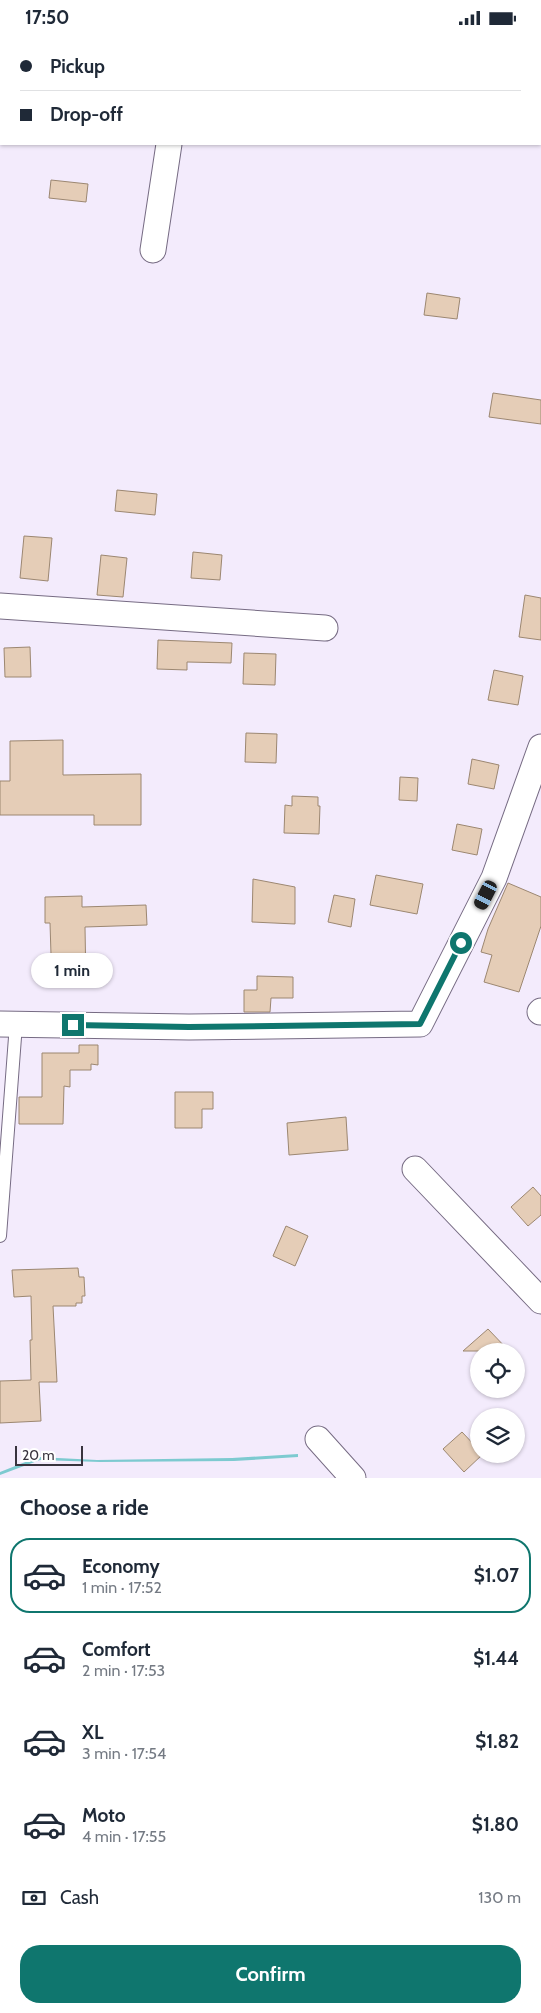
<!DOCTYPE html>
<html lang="en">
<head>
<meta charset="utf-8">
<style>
	:root { --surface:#fff; --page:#f2f2f3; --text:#1f2937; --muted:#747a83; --line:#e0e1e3; --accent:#0f766e }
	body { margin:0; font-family:Cabin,sans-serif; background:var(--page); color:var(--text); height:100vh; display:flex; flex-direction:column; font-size:19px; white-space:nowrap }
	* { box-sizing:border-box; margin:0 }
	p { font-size:16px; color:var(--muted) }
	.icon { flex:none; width:28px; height:28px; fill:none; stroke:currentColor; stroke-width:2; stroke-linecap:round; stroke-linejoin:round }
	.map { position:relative; height:1443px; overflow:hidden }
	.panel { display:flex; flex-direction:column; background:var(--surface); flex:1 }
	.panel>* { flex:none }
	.hud { position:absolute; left:0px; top:0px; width:541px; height:110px; box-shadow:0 1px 4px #0004; display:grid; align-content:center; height:110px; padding:0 20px; background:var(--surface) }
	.controls { position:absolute; left:470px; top:1308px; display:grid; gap:10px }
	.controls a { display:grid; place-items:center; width:55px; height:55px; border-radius:50%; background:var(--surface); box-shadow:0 1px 4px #0004; font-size:25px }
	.scale { position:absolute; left:15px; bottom:12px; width:68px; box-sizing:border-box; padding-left:5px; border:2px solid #38333e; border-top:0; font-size:14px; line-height:18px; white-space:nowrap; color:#38333e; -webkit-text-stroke:4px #fff; paint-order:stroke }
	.end { position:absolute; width:22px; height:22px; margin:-11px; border:6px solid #0f766e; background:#fff; box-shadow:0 0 0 2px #fff }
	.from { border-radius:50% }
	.bubble { position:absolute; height:35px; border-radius:18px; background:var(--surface); box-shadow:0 1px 4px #0004; font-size:16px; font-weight:700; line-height:35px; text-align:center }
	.car { position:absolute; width:15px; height:30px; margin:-15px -8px; border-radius:6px; box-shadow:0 0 4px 1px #0007; background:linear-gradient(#222 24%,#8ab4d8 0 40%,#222 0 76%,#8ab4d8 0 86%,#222 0) }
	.hud b { display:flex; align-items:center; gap:18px; height:48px; font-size:19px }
	.hud b+b { border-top:1px solid var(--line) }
	.hud i { width:12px; height:12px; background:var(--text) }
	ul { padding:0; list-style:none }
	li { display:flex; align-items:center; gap:15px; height:75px; margin:0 10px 8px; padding:0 10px; border:2px solid transparent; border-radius:20px }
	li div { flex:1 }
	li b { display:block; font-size:19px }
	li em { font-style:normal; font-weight:700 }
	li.on { border-color:var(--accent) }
	li>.icon { width:45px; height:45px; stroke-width:1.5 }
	h2 { padding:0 20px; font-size:22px; line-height:60px }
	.pay { display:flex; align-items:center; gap:12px; height:55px; padding:0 20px; font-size:19px }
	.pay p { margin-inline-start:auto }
	.primary-button { display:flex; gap:10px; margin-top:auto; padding:10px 20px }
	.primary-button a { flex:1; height:58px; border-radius:20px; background:var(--accent); color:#fff; font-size:20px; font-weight:700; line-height:58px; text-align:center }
	.status { display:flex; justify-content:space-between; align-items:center; height:35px; padding:0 25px; background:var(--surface); direction:ltr }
	.status svg { height:14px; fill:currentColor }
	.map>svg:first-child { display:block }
	.water { fill:#7dcad0 }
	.building { fill:#e5cdb7; stroke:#9c8771 }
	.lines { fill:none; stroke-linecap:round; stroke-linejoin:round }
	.lane-casing { stroke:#766b83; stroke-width:14 }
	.street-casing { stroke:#766b83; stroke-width:27 }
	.lane { stroke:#fff; stroke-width:12 }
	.street { stroke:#fff; stroke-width:25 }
	.route { stroke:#0f766e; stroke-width:6 }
</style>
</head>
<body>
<div class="status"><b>17:50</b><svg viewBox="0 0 49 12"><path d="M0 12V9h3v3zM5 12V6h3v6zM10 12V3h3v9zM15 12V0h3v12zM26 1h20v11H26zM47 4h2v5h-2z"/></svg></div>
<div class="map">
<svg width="541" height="1443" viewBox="0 0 541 1443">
	<rect width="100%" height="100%" fill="#f3ebfc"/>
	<path class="water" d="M298,1419V1422L234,1426L100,1427L40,1425L0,1440V1437L38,1422L97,1425L232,1423Z"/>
	<path class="building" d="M51,145L88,149L86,167L49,163Z
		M427,258L460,263L457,284L424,280Z
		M493,358L541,365V389L489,382Z
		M117,455L157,459L155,480L115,476Z
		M24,501L52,503L48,546L20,543Z
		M193,517L222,520L220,545L191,543Z
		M101,520L127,523L123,562L97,560Z
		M525,560L541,563V605L519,602Z
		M158,605L232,608L231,628L187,627V635L157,634Z
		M30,612L31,642H5L4,613Z
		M244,618L276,619L275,650L243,649Z
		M494,635L523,641L518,670L488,665Z
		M246,698L277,699L276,728L245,727Z
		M63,705V740L141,739V790H94V780H0V746H10V706Z
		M472,724L499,730L494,754L468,749Z
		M400,742L418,743L417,766L399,765Z
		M292,761L318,762V771H320L319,799L284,798L285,770L292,771Z
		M457,789L482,794L477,820L452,815Z
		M376,840L423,849L417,879L370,870Z
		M253,844L295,852V889L252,887Z
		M508,848L541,862V891L519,957L484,947L492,920L481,917L488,894Z
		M334,860L355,864L351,892L328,887Z
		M82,861V872L146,870L147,890L85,892L86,950L52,951L50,888H45V862Z
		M257,941L293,942V963H271L270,977H244V955H257Z
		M79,1010H98V1030L91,1029V1035H70V1052L64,1051L63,1089H19V1062H42V1018H79Z
		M175,1057H213V1074H202V1093H175Z
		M346,1082L348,1115L289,1120L287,1088Z
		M533,1152L541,1161V1180L528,1191L511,1172Z
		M286,1191L308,1201L295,1231L273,1221Z
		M78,1233L79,1242H84L85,1261H82V1268H76V1271H53L57,1347H39L41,1386L0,1388V1346L31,1345L30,1305H32L31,1261L14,1262L12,1235Z
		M488,1294L509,1316H463Z
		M462,1397L479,1415V1419H483L464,1437L443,1414Z"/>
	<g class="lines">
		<defs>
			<path id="lane" d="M0,1201L16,989"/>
			<path id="street" d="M500,0L508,1
				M185,1V0
				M540,6H541
				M153,215L169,109
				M0,571L325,593
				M540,977L541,976
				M0,989L189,992L420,989L494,843L541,712
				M415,1134L541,1266
				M318,1404L353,1443"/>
		</defs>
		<use href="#lane" class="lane-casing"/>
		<use href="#street" class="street-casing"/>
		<use href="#lane" class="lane"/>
		<use href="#street" class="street"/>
	</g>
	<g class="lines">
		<path class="route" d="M73,990L189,992L420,989L461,908"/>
	</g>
</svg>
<div class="controls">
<a><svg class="icon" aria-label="locate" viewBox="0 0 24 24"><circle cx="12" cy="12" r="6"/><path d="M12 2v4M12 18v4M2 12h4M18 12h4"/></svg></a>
<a><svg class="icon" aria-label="layers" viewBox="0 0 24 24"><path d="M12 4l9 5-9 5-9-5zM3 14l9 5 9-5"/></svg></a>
</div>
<div class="scale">20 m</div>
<i class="end from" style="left:461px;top:908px"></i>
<i class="end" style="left:73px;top:990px"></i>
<div class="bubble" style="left:31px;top:918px;width:82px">1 min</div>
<i class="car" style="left:486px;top:860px;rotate:207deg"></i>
<div class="hud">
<b><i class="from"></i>Pickup</b>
<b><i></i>Drop-off</b>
</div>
</div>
<section class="panel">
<h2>Choose a ride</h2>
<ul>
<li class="on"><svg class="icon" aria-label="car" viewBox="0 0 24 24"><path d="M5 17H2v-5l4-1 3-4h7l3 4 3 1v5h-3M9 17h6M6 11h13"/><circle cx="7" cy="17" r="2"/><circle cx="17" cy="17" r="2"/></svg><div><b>Economy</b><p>1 min · 17:52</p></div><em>$1.07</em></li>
<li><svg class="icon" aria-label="car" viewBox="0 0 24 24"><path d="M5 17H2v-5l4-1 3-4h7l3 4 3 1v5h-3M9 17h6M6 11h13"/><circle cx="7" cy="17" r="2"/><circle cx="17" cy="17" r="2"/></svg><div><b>Comfort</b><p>2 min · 17:53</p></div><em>$1.44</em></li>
<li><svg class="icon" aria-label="car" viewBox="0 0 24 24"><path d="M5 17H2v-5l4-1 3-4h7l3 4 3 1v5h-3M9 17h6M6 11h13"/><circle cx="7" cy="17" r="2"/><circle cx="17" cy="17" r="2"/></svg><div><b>XL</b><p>3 min · 17:54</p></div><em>$1.82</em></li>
<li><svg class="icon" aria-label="car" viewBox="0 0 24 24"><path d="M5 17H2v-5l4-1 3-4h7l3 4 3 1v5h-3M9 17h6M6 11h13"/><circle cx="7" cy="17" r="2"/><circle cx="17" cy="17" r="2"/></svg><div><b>Moto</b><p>4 min · 17:55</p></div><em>$1.80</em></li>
</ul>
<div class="pay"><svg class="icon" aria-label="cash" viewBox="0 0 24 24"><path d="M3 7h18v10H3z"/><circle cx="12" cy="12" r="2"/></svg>Cash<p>130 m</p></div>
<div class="primary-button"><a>Confirm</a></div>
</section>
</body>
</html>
